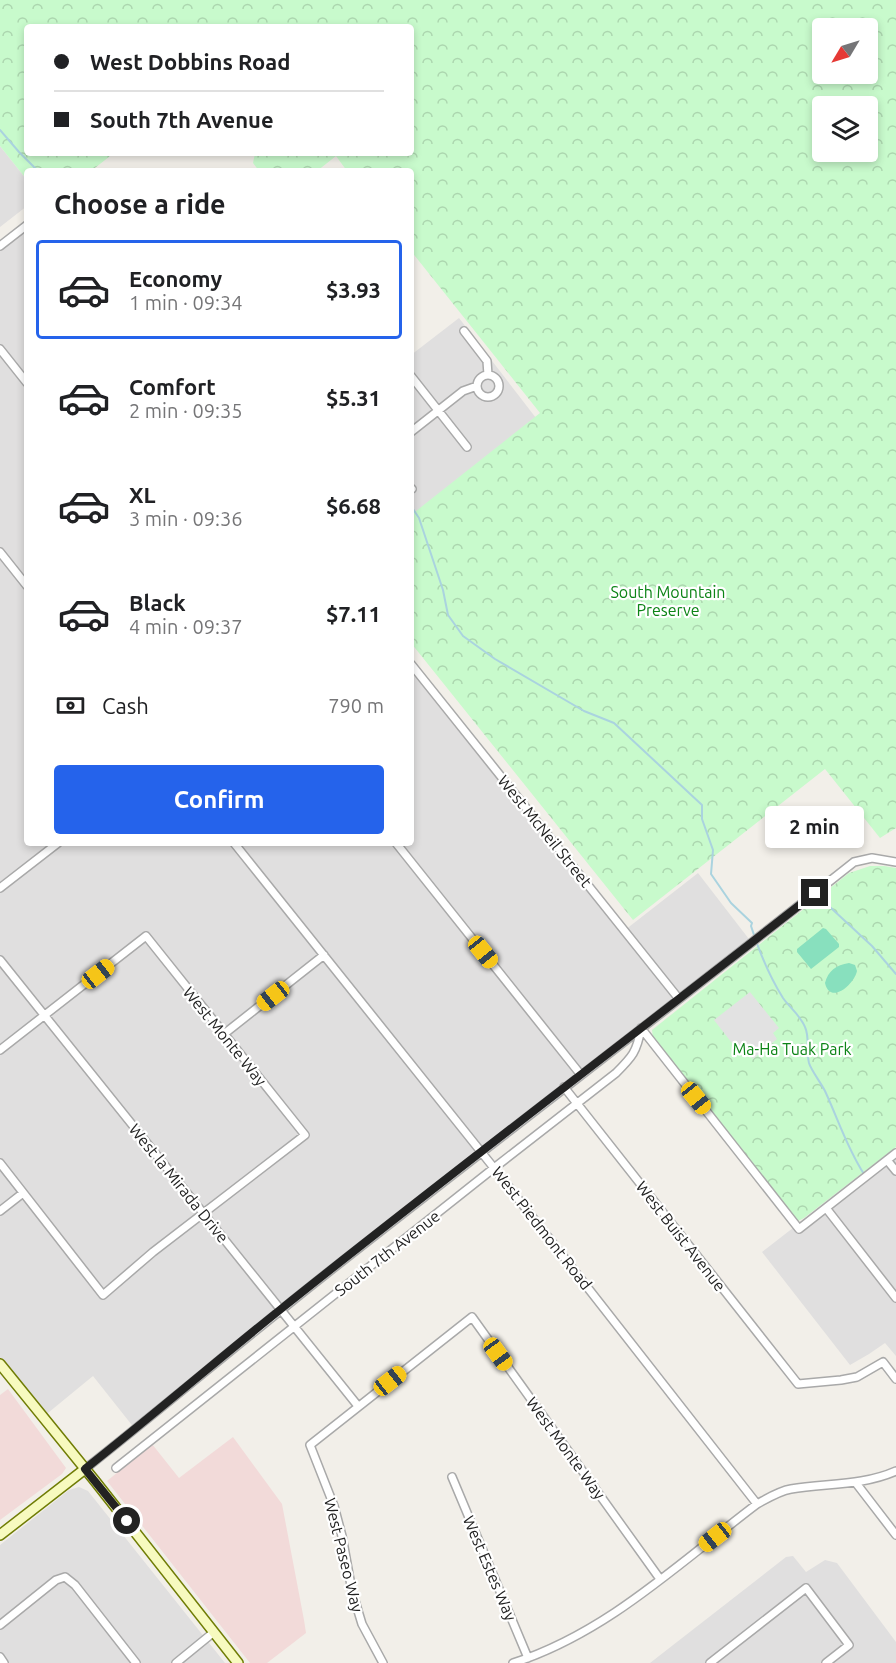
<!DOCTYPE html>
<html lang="en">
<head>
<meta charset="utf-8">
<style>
	:root { --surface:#fff; --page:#f2f2f2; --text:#202124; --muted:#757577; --line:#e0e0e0; --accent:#2563eb }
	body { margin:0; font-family:Ubuntu,sans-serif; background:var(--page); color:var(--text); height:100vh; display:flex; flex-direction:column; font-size:22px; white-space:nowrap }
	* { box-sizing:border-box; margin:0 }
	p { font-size:20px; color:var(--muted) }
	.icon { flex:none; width:33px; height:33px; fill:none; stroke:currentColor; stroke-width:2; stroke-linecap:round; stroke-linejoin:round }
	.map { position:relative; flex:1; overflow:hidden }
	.drawer { position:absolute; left:24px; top:168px; width:390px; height:678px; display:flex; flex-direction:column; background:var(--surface); border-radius:6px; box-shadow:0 3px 9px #0003 }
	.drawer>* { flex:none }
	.top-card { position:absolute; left:24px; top:24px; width:390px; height:132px; border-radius:6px; box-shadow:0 3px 9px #0003; display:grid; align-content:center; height:132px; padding:0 30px; background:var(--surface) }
	.needle { width:39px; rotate:232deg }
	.fabs { position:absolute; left:812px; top:18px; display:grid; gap:12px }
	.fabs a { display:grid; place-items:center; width:66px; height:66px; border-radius:6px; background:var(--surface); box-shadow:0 3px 9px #0003; font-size:30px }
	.end { position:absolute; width:27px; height:27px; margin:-14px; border:8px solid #222; background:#fff; box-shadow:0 0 0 3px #fff }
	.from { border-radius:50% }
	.bubble { position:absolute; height:42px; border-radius:6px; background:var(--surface); box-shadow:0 3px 9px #0003; font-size:20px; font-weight:700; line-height:42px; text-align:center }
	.car { position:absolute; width:18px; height:36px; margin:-18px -9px; border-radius:8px; box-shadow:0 0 4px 2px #0007; background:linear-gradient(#f5c518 24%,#345 0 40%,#f5c518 0 76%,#345 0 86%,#f5c518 0) }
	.top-card b { display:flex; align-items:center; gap:21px; height:57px; font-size:22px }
	.top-card b+b { border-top:2px solid var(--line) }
	.top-card i { width:15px; height:15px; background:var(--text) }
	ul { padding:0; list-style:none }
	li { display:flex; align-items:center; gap:18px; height:99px; margin:0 12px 9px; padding:0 18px; border:3px solid transparent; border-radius:6px }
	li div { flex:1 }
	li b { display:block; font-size:22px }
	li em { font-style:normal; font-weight:700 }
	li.selected { border-color:var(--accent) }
	li>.icon { width:54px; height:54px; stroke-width:1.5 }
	h2 { padding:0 30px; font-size:27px; line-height:72px }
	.pay { display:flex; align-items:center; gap:15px; height:66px; padding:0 30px; font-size:22px }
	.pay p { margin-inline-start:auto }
	.cta { display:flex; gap:12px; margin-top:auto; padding:12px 30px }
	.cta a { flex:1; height:69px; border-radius:6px; background:var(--accent); color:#fff; font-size:24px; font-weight:700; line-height:69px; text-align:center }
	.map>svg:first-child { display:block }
	.residential { fill:#e0dfdf }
	.commercial { fill:#f2dad9 }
	.park { fill:url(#park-crowns); fill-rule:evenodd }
	.pitch { fill:#88e0be }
	.parking { fill:#e2e2e2 }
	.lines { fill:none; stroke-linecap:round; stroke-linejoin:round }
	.stream { stroke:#aad3df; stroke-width:2 }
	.street-casing { stroke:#a9a9a9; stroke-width:10 }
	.secondary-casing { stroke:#707d05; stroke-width:12 }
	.street { stroke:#fff; stroke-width:7 }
	.secondary { stroke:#f7fabf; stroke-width:9 }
	.route { stroke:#222; stroke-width:8 }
	.labels { text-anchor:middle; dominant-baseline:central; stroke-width:4.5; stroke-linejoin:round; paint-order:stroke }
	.park-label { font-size:16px; fill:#0c8416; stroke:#fff }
	.street-label { font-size:16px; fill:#222; stroke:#fff }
</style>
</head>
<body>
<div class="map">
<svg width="896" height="1663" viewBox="0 0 896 1663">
	<defs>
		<pattern id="park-crowns" width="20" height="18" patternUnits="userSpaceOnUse" patternTransform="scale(1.5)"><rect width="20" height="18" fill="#c8facc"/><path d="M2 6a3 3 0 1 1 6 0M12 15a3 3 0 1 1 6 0" fill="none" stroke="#acd6af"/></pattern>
	</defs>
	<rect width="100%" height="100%" fill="#f2efe9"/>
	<path class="residential" d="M0,146L27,180V206L0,227Z
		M27,225V843H411V664L625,930L698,873L752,943L135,1429L93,1376L43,1417L0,1364V246Z
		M459,318L536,418L411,518V355Z
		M896,1148V1356L885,1343L869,1354L850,1365L762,1252Z
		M79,1487L88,1491L225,1663H0V1545L69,1490Z
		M793,1556L806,1572L825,1560L837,1563L896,1642V1663H650L786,1557Z"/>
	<path class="commercial" d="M8,1389L66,1468L62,1474L0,1520V1395Z
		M233,1437L282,1504L304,1620L306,1633L267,1663H250L107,1481L152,1444L179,1478Z"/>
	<path class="park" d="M0,0H896V828L880,838L825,769L633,920L411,643V515L540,413L411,251V171H347L336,156L317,171H259L253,163L255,153H411V27H27V153H114L91,171H27V180L0,146ZM822,28H867V74H822ZM822,106H867V152H822Z
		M870,866H884L896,868V1147L804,1218L798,1221L794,1219L653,1038L652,1030L849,873Z"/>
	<path class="pitch" d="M823,928L826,929L839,944V947L811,969L797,952V949Z
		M849,963L855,965L857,971C854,985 830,1005 825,983C828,971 836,965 849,963Z"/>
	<path class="parking" d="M750,992L779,1028L773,1033L777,1039L753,1059L748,1052L742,1056L714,1020Z"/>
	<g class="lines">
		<path class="stream" d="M0,130L19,152L38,171
			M411,506L419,518L443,590L448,615L463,636L495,659L584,711L614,723L702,805V819L713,850L711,874L731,903L752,923L751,926C759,951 769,976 783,998C790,1008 800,1015 805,1027C810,1038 806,1051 809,1063C811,1070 821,1083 825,1091C838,1119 847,1148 864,1174
			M817,895L872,946L896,974"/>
		<defs>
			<path id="street" d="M0,246L27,225
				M464,331L487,361L488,375
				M0,349L27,383
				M477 386a11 11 0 1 1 22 0a11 11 0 1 1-22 0Z
				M411,376L467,447
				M411,432L463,391L477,386
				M411,488L412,489
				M0,552L27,586
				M411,664L679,999
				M234,843L494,1168L757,1504
				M396,843L581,1075
				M0,888L58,843
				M0,960L358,1406
				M641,1028L799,1229L896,1153
				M224,1034L324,955
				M0,1050L146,936L305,1135L153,1252L103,1295L0,1163
				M564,1087L798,1384L841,1380L857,1377L883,1362L896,1379
				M887,1160L896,1171
				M826,1208L896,1298
				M0,1211L23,1193
				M116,1468L494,1168L616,1073C632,1057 637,1052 641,1028
				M85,1469C166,1405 245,1338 326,1274C501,1136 679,1001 854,862L872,858L896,862
				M452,1477L528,1658
				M856,1483L896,1535
				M0,1625L56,1580L65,1577L75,1585L136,1663
				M0,1657L4,1663
				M176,1663L214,1632
				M383,1663L362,1624L352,1591L342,1536L334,1506L310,1445L472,1317L660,1579
				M513,1663C607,1633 680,1562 757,1504C768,1498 779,1491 791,1489C826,1483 862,1486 896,1471
				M710,1663L806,1588L849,1645L826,1663"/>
			<path id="secondary" d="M0,1364L95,1481L238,1663
				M0,1535L85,1469"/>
		</defs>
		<use href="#street" class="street-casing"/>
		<use href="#secondary" class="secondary-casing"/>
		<use href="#street" class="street"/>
		<use href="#secondary" class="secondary"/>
	</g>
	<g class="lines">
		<path class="route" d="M127,1521L85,1469C151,1417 215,1362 281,1309C457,1168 638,1032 815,893"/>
	</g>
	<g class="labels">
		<g class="park-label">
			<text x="668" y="592">South Mountain<tspan x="668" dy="18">Preserve</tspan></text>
			<text x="792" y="1049">Ma-Ha Tuak Park</text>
		</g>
		<g class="street-label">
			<text transform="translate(545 831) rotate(51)">West McNeil Street</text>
			<text transform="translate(225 1036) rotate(51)">West Monte Way</text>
			<text transform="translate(179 1183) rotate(51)">West la Mirada Drive</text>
			<text transform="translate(542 1228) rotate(52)">West Piedmont Road</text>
			<text transform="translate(681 1236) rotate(52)">West Buist Avenue</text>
			<text transform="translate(387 1253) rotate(-38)">South 7th Avenue</text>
			<text transform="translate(566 1448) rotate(54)">West Monte Way</text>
			<text transform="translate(344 1555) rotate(76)">West Paseo Way</text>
			<text transform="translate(490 1568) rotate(67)">West Estes Way</text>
		</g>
	</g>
</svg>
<div class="fabs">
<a><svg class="needle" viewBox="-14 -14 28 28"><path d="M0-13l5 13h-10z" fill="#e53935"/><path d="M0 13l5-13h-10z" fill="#757577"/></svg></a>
<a><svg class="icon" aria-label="layers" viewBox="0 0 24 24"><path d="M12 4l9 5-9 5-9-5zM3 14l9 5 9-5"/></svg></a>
</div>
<i class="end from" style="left:127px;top:1521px"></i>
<i class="end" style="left:815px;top:893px"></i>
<div class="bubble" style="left:765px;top:806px;width:99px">2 min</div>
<i class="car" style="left:483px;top:952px;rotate:141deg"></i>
<i class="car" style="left:98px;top:974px;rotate:52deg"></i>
<i class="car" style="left:273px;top:996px;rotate:232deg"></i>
<i class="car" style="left:696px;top:1098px;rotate:141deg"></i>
<i class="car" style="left:498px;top:1354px;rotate:144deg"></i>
<i class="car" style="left:390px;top:1381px;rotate:52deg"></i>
<i class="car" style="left:715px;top:1537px;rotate:232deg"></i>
<div class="top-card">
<b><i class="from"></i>West Dobbins Road</b>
<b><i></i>South 7th Avenue</b>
</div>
<section class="drawer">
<h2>Choose a ride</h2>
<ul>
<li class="selected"><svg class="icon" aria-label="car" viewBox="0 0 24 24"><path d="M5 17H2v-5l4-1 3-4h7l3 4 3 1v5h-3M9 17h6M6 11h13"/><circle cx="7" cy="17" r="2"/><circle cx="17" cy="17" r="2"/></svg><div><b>Economy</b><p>1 min · 09:34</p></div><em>$3.93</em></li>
<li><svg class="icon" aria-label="car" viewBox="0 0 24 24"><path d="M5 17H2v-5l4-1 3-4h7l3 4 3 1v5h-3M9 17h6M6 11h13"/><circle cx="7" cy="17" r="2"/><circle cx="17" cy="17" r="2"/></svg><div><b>Comfort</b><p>2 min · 09:35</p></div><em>$5.31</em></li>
<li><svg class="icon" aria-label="car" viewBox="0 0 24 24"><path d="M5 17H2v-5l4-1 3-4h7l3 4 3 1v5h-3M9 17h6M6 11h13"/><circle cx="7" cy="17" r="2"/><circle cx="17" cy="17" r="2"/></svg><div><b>XL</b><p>3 min · 09:36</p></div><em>$6.68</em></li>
<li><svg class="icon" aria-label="car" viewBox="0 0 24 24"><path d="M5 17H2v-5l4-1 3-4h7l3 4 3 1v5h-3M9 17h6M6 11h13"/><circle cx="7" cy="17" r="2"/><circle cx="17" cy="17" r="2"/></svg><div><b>Black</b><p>4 min · 09:37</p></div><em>$7.11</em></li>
</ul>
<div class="pay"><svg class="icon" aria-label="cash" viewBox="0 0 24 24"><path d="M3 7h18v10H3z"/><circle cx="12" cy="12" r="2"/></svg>Cash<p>790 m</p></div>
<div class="cta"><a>Confirm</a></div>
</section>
</div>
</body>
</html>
